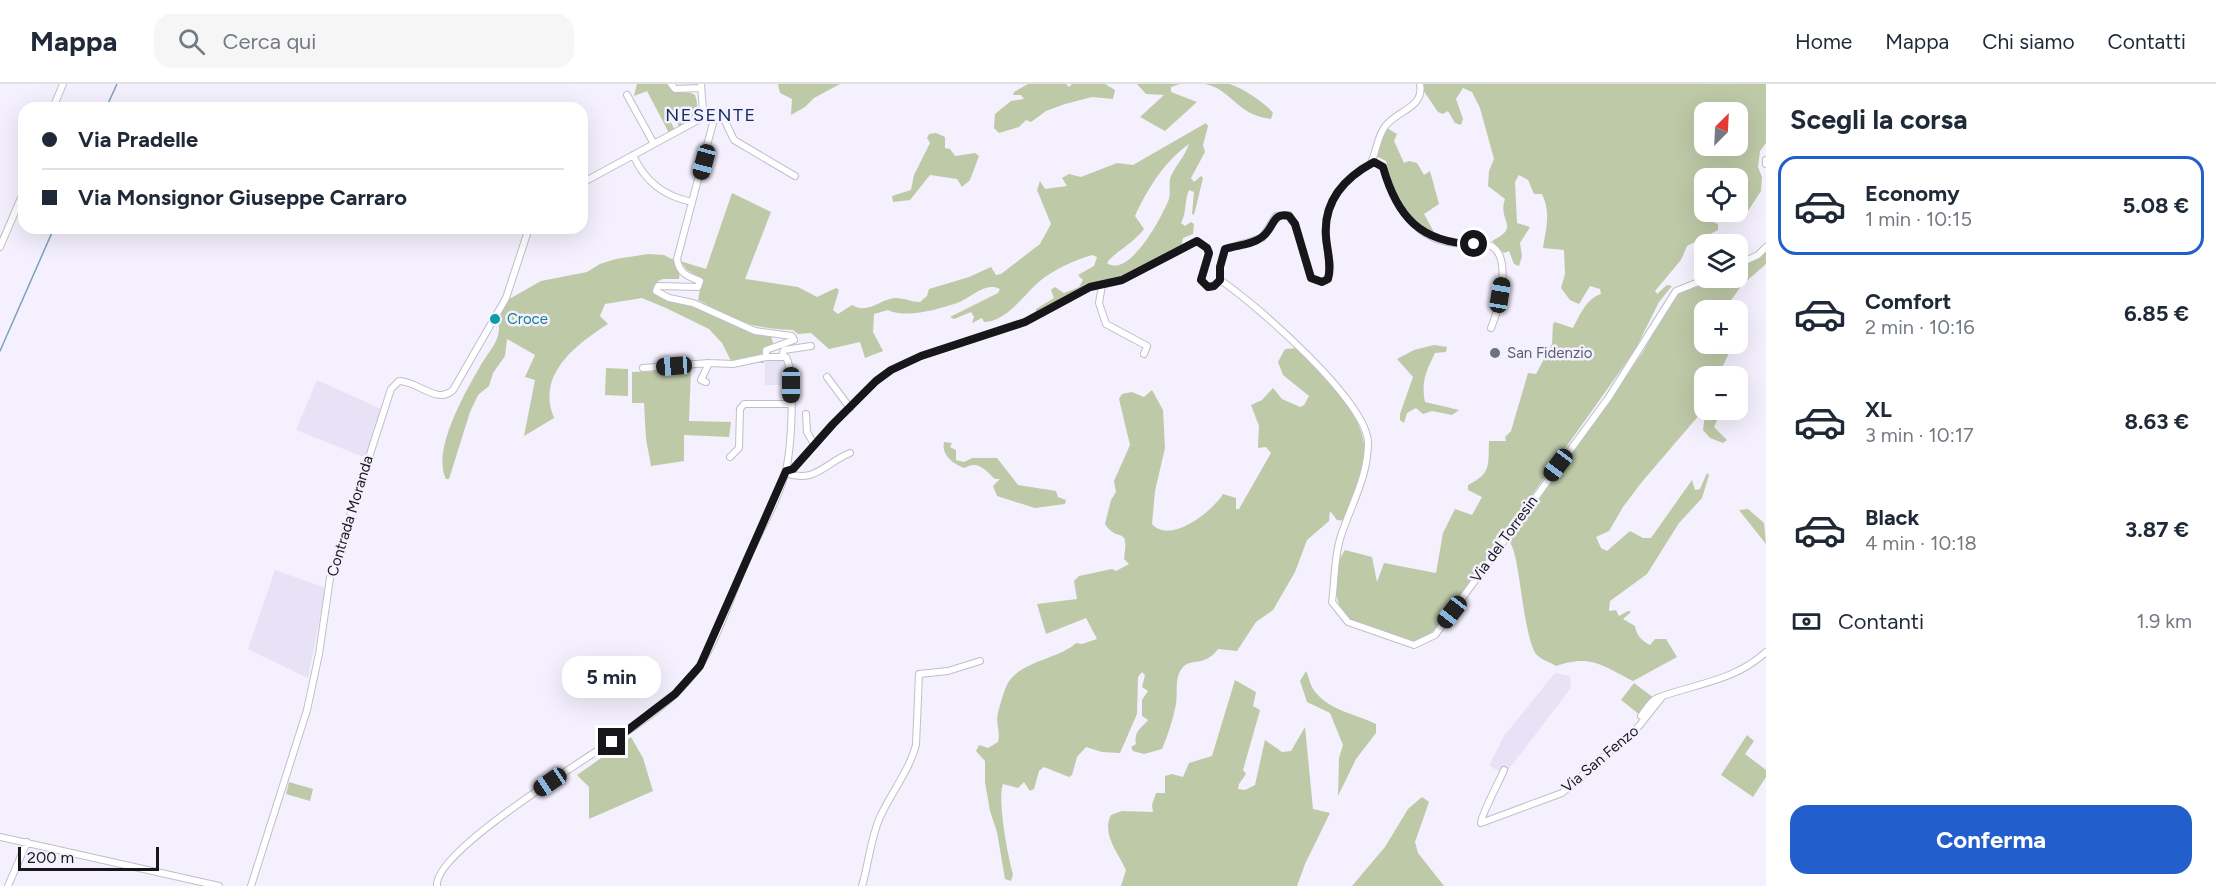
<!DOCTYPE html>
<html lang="it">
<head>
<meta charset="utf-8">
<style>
	:root { --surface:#fff; --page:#f6f6f7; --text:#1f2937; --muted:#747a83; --line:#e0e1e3; --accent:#235fcc }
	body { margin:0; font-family:Figtree,sans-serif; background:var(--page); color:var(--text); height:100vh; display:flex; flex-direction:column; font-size:22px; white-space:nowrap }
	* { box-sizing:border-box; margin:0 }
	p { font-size:20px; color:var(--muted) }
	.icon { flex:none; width:33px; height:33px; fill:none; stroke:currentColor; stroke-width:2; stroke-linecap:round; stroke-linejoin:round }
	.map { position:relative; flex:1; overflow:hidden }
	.side { display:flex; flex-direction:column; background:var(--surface); width:450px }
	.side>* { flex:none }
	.guide { position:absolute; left:18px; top:18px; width:570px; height:132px; border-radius:18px; box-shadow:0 6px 24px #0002; display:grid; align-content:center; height:132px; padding:0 24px; background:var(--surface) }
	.needle { width:39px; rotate:24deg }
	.tools { position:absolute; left:1694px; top:18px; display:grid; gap:12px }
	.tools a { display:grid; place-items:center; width:54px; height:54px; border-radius:12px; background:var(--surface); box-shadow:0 6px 24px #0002; font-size:30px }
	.scale { position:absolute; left:18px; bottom:15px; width:141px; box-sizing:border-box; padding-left:6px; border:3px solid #17161a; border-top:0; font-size:16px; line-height:21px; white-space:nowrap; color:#17161a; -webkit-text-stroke:4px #f4f0fd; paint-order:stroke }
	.end { position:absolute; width:27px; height:27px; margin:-14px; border:8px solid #17161a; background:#fff; box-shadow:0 0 0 3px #fff }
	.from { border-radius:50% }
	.bubble { position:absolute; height:42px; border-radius:18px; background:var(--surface); box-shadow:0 6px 24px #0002; font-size:20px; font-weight:700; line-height:42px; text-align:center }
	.car { position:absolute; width:18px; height:36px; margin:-18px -9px; border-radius:8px; box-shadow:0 0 4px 2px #0007; background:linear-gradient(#222 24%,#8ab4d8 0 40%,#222 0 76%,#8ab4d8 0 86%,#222 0) }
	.guide b { display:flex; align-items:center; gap:21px; height:57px; font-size:22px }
	.guide b+b { border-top:2px solid var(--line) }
	.guide i { width:15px; height:15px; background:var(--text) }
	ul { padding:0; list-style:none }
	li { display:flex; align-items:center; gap:18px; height:99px; margin:0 12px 9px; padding:0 12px; border:3px solid transparent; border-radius:18px }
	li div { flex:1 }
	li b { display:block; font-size:22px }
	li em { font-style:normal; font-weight:700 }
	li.on { border-color:var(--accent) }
	li>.icon { width:54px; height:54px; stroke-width:1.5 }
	h2 { padding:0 24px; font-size:27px; line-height:72px }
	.pay { display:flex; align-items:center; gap:15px; height:66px; padding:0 24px; font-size:22px }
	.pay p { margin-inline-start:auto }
	.button { display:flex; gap:12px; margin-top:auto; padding:12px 24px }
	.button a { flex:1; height:69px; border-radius:18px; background:var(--accent); color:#fff; font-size:24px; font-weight:700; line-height:69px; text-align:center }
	header { display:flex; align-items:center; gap:36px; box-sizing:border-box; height:84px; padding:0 30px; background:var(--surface); border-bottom:2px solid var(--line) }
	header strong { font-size:28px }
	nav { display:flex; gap:33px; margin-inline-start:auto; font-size:21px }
	.search { width:420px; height:54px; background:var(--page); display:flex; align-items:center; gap:15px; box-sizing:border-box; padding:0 21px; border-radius:18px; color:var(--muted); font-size:22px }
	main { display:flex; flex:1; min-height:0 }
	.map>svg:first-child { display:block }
	.built { fill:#e8e2f6 }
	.green { fill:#bec9a8; fill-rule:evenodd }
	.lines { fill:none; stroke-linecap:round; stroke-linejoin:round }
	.stream { stroke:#7d9fbe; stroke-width:1.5 }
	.minor-casing { stroke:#c1beca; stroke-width:8 }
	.minor { stroke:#fff; stroke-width:6 }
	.route { stroke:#17161a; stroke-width:8 }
	.culture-dot { fill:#0f9aa8; stroke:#f4f0fd; stroke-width:2 }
	.worship-dot { fill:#6b7280; stroke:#f4f0fd; stroke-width:2 }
	.labels { text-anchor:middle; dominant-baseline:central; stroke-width:5; stroke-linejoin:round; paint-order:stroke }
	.culture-label { font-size:15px; fill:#0d838f; stroke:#f4f0fd; text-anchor:start }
	.worship-label { font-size:15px; fill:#5b616d; stroke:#f4f0fd; text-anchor:start }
	.street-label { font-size:15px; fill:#17161a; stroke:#f4f0fd }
	.quarter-label { font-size:18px; letter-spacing:1.5px; fill:#112e62; stroke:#f4f0fd }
</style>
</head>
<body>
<header>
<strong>Mappa</strong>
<div class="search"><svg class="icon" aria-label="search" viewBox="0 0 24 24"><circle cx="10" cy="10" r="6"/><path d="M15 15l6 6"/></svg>Cerca qui</div>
<nav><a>Home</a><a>Mappa</a><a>Chi siamo</a><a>Contatti</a></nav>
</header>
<main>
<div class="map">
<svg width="1766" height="802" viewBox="0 0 1766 802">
	<rect width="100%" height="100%" fill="#f4f0fd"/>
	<path class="built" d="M783,274L787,277L788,301H765V278Z
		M317,296L381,325L366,374L296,346Z
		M275,486L326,504L308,594L248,565Z
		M1555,589L1570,592L1571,604L1505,690L1489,682L1504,652Z"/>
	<path class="green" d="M637,0H669C675,13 685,5 695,11C701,29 695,35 680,45L672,27L667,31L675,46L669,49L647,7L634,12Z
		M778,0H840L814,14L805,23L791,31L792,15L780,9Z
		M1028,0H1066L1069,3L1072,0H1105L1115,6L1113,15L1092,13L1065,20L1046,27L1031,38L1026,36L1019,43L999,49L994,44L995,30L1011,17L1024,15L1021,11H1013L1014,8Z
		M1137,0H1180L1171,3V8L1197,18L1165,47L1140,33L1164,11L1146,10Z
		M1205,0C1212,0 1222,0 1229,0C1240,2 1268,21 1273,29L1271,35C1236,31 1233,6 1205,0Z
		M1419,0H1766V59L1760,67L1758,83L1762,93L1761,107L1748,127L1723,134L1721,128H1737V94H1704V128H1712L1708,136L1718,140V146L1687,162L1681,176L1655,207L1657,210L1667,201L1672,202L1659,218L1635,266L1441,539L1425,555L1414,559L1346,534C1333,517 1332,484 1345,466L1372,473L1377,498L1384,479L1436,489L1443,449L1455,425L1472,431L1482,413L1468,406V401C1492,389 1488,381 1489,357H1506L1505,353L1511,347L1528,289L1536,290L1552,260L1553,240L1555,238L1573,244C1580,231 1586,215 1601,210L1600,205L1590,202L1579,220L1570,216L1561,204L1565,190L1564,166L1543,164C1546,145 1551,128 1542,110H1534L1528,96L1519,91L1515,98L1517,139L1530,143L1520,159L1522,172L1519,182L1514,180L1509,167L1504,169L1492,157C1522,142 1497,138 1505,115L1488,102L1489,87L1494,75L1480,24L1472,8L1463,4L1456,15L1463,35L1461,41L1455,39L1448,27L1443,30L1438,28ZM1704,28H1737V62H1704Z
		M1206,39L1208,42L1203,61L1205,68L1191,94L1194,98L1201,92L1203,94L1194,131L1192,130L1194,108L1189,106C1184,118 1187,128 1181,139L1185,142L1191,138L1194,140L1193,150L1183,154L1181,163L1123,194L1093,202L1035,232L1036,225L1054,214L1051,206L1055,203L1064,209L1079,203L1083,196L1078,191L1094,182L1097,173L1092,171C1075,176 1055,185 1041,196C1024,210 1007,238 984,238L982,234L972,239L974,233L971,228L954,235L950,233L998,209L1000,205C985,197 971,214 957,219C938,225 907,235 888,226L874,230L873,248L883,267L865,274L860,258L829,265L811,249L798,250L793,246C747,244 738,237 698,216L702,195L687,186L680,177L706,185L732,109L771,128L745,195L798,203L817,213L836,204L839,206L833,226L838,230L852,221C868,231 880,215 895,214C905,214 911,218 920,218L927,212L929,205L969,193L991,183L996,191L1001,190L1040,160L1051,140L1037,106L1040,97L1045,105L1067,102L1062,94L1069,90L1081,93L1117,79L1133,81ZM1189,60C1185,72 1176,81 1171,92C1168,100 1171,107 1169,115C1162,133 1129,195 1107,179C1112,170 1134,159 1144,145L1135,132C1148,104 1164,78 1189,60Z
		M1387,44L1397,50L1394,57L1404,79L1409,77L1417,79L1424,91L1430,87L1439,120L1424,130L1435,150C1402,130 1395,113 1386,77L1376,72Z
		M936,49L945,53V64L950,65L955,72L975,69L979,72L970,96L962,103L957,95L930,91L910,116L893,118L892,112L911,106L914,91L930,59L927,54L929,50Z
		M1766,163V180L1742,201L1724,226H1704V260L1733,261L1718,292H1704V326H1722L1714,343L1727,356L1723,359L1710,354L1703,346L1705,330H1700L1641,399L1623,423L1609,447L1596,453L1601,464L1607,467L1630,447L1643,454H1651L1692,396L1695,406L1700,405L1707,389L1709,391L1702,414L1679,439L1647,490L1610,517L1609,527L1616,526L1619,532L1628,527L1631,528L1623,535L1635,542C1636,551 1642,557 1650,561L1655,555H1666L1677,573L1633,597C1602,582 1592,570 1556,582C1550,578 1541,576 1536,570C1522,549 1520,465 1509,458L1643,268L1674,211L1704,193L1737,194V179Z
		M648,170L664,171L674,176L680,187L679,195H663L658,197V209L690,217L746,247L771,251L773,259L762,269L764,279L731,277L722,259L709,245L666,224L642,214L605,220L600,232L608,240C575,261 536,291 554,334L524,352L535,296L525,293L535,271L507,255L505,272L493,289L489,302L478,311L470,328L449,395H446C431,366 467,305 482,279C491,264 504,253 497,234L506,217L541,197L587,188L600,180L616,175Z
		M1434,261L1447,263L1446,268L1435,269C1426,287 1421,298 1425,318L1459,326L1452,331L1432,327L1423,330L1416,324L1407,329L1404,339L1400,336V330L1413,293L1397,275L1414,266Z
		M1299,264C1327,298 1375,336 1363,385C1359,402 1352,420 1346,437L1337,436L1330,427L1329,437L1307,456L1295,488L1273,526L1256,538L1237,567L1218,565C1205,583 1191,574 1183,583C1174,593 1178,608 1176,620C1173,635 1168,651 1162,665L1144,670L1133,667L1131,663L1136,660C1133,647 1143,643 1148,636L1142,632V616L1148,607L1142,603L1145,591L1142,588L1138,593L1137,630L1120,669L1102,668L1086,663L1077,673L1072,691L1069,693L1044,683L1039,687L1034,705L1030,707L1024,698L1018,704L1003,700C997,715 1008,773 1013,790L1011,797L1005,795L997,748L990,727L985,698V677L976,667L979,661L988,664L998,658C1001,648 995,639 998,629C1000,621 1003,610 1006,603C1015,578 1060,575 1076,559L1082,560L1097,555L1086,534L1046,550L1037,520L1077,515L1074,497L1079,492L1112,485L1116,487L1129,480L1124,475C1129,439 1119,461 1105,440L1111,416L1116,408L1114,397L1130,361L1119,315L1122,310L1132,308L1144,313L1152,306L1163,326L1165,364L1155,407L1152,440C1170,461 1213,427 1223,410L1236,414V425H1239L1271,369L1266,363L1258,364L1259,342L1251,321L1262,316L1273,304L1282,315L1300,323L1304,321L1309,312L1283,291L1278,278L1285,265Z
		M606,284L628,285V312L605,311Z
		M691,286L689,337L731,338L729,353L684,351V377L651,382L646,355L644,319H632V288Z
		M944,358L952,359L950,363L956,366V376L964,378L972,374H997L1018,401L1056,407L1058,413L1066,416L1065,420L1035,424L997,412L993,402L1000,395H995C985,386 978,376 965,384C954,381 941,371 944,358Z
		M1748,425L1764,439L1766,460L1739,426Z
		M1306,587C1309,593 1310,600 1313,605C1327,626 1356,630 1376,640V649L1356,675L1338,712L1339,674L1343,661L1330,629L1307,618L1300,597Z
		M1235,596L1256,608L1253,622L1260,626L1243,686L1246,690L1239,700L1238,705L1245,706L1255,701L1265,656L1282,668L1291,667L1305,643L1313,725L1330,729L1305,780L1297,802H1121L1126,786C1119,770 1101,750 1111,731L1122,727L1153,728L1152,721L1156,709H1165V692L1172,690L1183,693L1189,679L1212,672Z
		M1634,599L1654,614L1640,631L1621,616Z
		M1747,651L1754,657L1745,670L1766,686V693L1753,713L1721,691Z
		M631,653L643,674L653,707L589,735V703L577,691Z
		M289,698L313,705L310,717L286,710Z
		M1422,713L1429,718L1415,758L1418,769L1444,802H1352L1385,763L1408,725Z"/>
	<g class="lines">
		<path class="stream" d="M106,24L117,0
			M0,267L54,144"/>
		<defs>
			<path id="minor" d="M671,0L675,5L701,4
				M627,11L654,60
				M53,24L63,0
				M703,32L723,33L734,56L795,92
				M714,35L677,175C679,189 687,192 700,197L698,203L658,202L656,207L669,214L693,219L755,247L792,252L794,256L766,266V273
				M633,71C645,98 664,112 692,118
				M1766,76V80
				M1371,79C1376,68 1377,55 1384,44C1394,27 1425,25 1420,0
				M582,99L698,36L703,27L701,0
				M0,163L24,107
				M1737,181L1758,171L1766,163
				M1220,196C1255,219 1368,318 1368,359C1368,394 1350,422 1340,455C1334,475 1335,497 1332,518L1348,538L1414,561L1435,551L1452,528L1609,313L1676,207L1709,194
				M1102,201L1099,219L1106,240L1147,262L1144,270
				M782,272L784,266L811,262
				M643,284L709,279L701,296L706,298
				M827,293L850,324
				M806,330L807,348L814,360
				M730,373L739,364L740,325L744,320H791
				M786,387L793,385L833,340L876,297L891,286L921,272L1025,238L1090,203L1122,196L1197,157L1207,164L1209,169L1201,196L1208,203L1214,202L1220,196V183L1225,165L1262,154L1276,132L1289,131L1295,140L1311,194L1322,198L1328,195C1332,181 1327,167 1326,153C1323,117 1344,94 1374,78L1383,83C1393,118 1414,155 1454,159C1465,160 1481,157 1491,162C1513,173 1498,227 1491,244
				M785,389C815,400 825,379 850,369
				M1641,632C1645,627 1651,616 1657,614C1694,600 1735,597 1766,568
				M1504,686C1500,696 1480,733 1481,739L1562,709L1639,642L1662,613
				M0,753L219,802
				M8,802L27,758
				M251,802L307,626L319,570L330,494L391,305L399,297C418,297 437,321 453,306L506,214L529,144
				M437,802C433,765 608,662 642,637C663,622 686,602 700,581C720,550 731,511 746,477C758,450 780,413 786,386C791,364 796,292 786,273H766L733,280L709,279
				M862,802C869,779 870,756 880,733C891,709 909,687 916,661L919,590L948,587L980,577"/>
		</defs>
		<use href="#minor" class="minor-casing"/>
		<use href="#minor" class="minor"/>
	</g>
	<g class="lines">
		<path class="route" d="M612,658L675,610L700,582L786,387L793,385L833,340L876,297L891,286L921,272L1025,238L1090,203L1122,196L1197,157L1207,164L1209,169L1201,196L1208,203L1214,202L1220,196V183L1225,165C1237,161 1252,161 1262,153C1274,145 1272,127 1289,132L1295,140L1311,194L1322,198L1328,195C1332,181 1327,167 1326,153C1323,117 1344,94 1374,78L1383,83C1397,133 1421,159 1474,160"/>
	</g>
	<circle class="culture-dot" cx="495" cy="235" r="6"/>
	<circle class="worship-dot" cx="1495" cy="269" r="6"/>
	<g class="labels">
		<g class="culture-label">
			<text x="507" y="235">Croce</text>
		</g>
		<g class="worship-label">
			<text x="1507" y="269">San Fidenzio</text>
		</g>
		<g class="street-label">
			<text transform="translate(350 432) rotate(-73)">Contrada Moranda</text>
			<text transform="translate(1504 455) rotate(-54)">Via del Torresin</text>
			<text transform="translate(1600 675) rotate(-40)">Via San Fenzo</text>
		</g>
		<g class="quarter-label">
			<text x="711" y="31">NESENTE</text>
		</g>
	</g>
</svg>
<div class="tools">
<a><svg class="needle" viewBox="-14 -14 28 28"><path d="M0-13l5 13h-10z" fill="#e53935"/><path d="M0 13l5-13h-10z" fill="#747a83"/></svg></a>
<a><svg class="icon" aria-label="locate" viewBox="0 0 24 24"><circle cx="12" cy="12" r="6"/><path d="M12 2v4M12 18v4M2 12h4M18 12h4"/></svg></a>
<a><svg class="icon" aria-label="layers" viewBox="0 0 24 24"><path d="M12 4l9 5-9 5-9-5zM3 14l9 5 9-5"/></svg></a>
<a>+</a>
<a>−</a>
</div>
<div class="scale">200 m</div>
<i class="end from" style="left:1474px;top:160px"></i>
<i class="end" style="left:612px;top:658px"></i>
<div class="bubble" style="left:562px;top:572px;width:99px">5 min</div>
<i class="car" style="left:704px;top:78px;rotate:195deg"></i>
<i class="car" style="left:1500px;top:211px;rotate:9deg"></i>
<i class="car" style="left:674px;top:282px;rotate:266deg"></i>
<i class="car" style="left:791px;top:301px;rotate:180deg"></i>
<i class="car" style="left:1558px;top:381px;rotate:217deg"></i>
<i class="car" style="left:1452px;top:528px;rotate:218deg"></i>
<i class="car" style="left:550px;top:698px;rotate:236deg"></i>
<div class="guide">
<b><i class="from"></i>Via Pradelle</b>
<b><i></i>Via Monsignor Giuseppe Carraro</b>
</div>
</div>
<section class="side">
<h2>Scegli la corsa</h2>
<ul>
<li class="on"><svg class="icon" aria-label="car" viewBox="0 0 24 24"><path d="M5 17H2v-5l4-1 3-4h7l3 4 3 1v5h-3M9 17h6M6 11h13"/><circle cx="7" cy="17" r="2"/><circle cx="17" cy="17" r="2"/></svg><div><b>Economy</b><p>1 min · 10:15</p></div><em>5.08 €</em></li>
<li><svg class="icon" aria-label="car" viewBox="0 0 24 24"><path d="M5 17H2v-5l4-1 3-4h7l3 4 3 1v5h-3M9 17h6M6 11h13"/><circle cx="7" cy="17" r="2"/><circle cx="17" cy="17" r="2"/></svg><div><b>Comfort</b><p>2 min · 10:16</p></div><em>6.85 €</em></li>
<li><svg class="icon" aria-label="car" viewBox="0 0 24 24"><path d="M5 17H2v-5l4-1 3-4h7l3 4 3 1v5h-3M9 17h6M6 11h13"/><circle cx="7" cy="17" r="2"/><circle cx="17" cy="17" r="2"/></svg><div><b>XL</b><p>3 min · 10:17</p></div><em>8.63 €</em></li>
<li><svg class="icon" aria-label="car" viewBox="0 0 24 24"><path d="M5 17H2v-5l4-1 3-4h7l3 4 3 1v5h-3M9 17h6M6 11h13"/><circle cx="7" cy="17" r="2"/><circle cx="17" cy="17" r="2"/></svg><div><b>Black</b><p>4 min · 10:18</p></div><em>3.87 €</em></li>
</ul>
<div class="pay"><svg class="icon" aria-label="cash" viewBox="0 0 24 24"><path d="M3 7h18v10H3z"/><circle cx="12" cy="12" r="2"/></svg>Contanti<p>1.9 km</p></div>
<div class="button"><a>Conferma</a></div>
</section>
</main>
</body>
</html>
